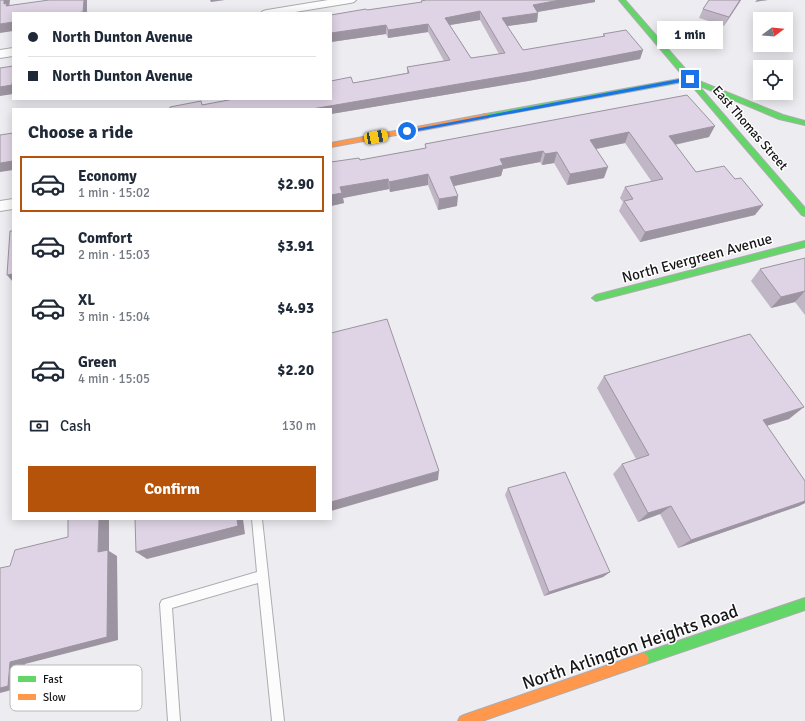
<!DOCTYPE html>
<html lang="en">
<head>
<meta charset="utf-8">
<style>
	:root { --surface:#fff; --page:#f2f2f3; --text:#1f2937; --muted:#747a83; --line:#e0e1e3; --accent:#b45309 }
	body { margin:0; font-family:Signika,sans-serif; background:var(--page); color:var(--text); height:100vh; display:flex; flex-direction:column; font-size:15px; white-space:nowrap }
	* { box-sizing:border-box; margin:0 }
	p { font-size:13px; color:var(--muted) }
	.icon { flex:none; width:22px; height:22px; fill:none; stroke:currentColor; stroke-width:2; stroke-linecap:round; stroke-linejoin:round }
	.map { position:relative; flex:1; overflow:hidden }
	.side { position:absolute; left:12px; top:108px; width:320px; height:412px; display:flex; flex-direction:column; background:var(--surface); border-radius:0px; box-shadow:0 2px 10px #0003 }
	.side>* { flex:none }
	.banner { position:absolute; left:12px; top:12px; width:320px; height:88px; border-radius:0px; box-shadow:0 2px 10px #0003; display:grid; align-content:center; height:88px; padding:0 16px; background:var(--surface) }
	.needle { width:26px; rotate:74deg }
	.controls { position:absolute; left:753px; top:12px; display:grid; gap:8px }
	.controls a { display:grid; place-items:center; width:40px; height:40px; border-radius:0px; background:var(--surface); box-shadow:0 2px 10px #0003; font-size:20px }
	.end { position:absolute; width:18px; height:18px; margin:-9px; border:5px solid #1a73e8; background:#fff; box-shadow:0 0 0 2px #fff }
	.from { border-radius:50% }
	.bubble { position:absolute; height:28px; border-radius:0px; background:var(--surface); box-shadow:0 2px 10px #0003; font-size:13px; font-weight:700; line-height:28px; text-align:center }
	.car { position:absolute; width:12px; height:24px; margin:-12px -6px; border-radius:5px; box-shadow:0 0 3px 1px #0007; background:linear-gradient(#f5c518 24%,#345 0 40%,#f5c518 0 76%,#345 0 86%,#f5c518 0) }
	.banner b { display:flex; align-items:center; gap:14px; height:38px; font-size:15px }
	.banner b+b { border-top:1px solid var(--line) }
	.banner i { width:10px; height:10px; background:var(--text) }
	ul { padding:0; list-style:none }
	li { display:flex; align-items:center; gap:12px; height:56px; margin:0 8px 6px; padding:0 8px; border:2px solid transparent; border-radius:0px }
	li div { flex:1 }
	li b { display:block; font-size:15px }
	li em { font-style:normal; font-weight:700 }
	li.selected { border-color:var(--accent) }
	li>.icon { width:36px; height:36px; stroke-width:1.5 }
	h2 { padding:0 16px; font-size:18px; line-height:48px }
	.pay { display:flex; align-items:center; gap:10px; height:44px; padding:0 16px; font-size:15px }
	.pay p { margin-inline-start:auto }
	.button { display:flex; gap:8px; margin-top:auto; padding:8px 16px }
	.button a { flex:1; height:46px; border-radius:0px; background:var(--accent); color:#fff; font-size:16px; font-weight:700; line-height:46px; text-align:center }
	.map>svg:first-child { display:block }
	.lines { fill:none; stroke-linecap:round; stroke-linejoin:round }
	.lane-casing { stroke:#acacaf; stroke-width:2 }
	.street-casing { stroke:#acacaf; stroke-width:2 }
	.fast-casing { stroke:#acacaf; stroke-width:2 }
	.slow-casing { stroke:#acacaf; stroke-width:2 }
	.lane { fill:#fcfcfd; fill-rule:evenodd }
	.street { fill:#fcfcfd; fill-rule:evenodd }
	.fast { fill:#63d668; fill-rule:evenodd }
	.slow { fill:#ff974d; fill-rule:evenodd }
	.wall { fill:#c0b6c5; fill-rule:evenodd }
	.shaded-wall { fill:#9c94a0 }
	.building { fill:#dfd4e5; stroke:#9c94a0; fill-rule:evenodd }
	.route { fill:#1a73e8 }
	.labels { text-anchor:middle; dominant-baseline:central; stroke-width:3; stroke-linejoin:round; paint-order:stroke }
	.far-street-label { font-size:13px; fill:#171719; stroke:#fff }
	.street-label { font-size:15px; fill:#171719; stroke:#fff }
	.near-street-label { font-size:18px; fill:#171719; stroke:#fff }
	.key { fill:#fff; stroke:#b9b9ba; stroke-width:1 }
	.key-label { font-size:11px; fill:#171719 }
</style>
</head>
<body>
<div class="map">
<svg width="805" height="721" viewBox="0 0 805 721">
	<rect width="100%" height="100%" fill="#ececf1"/>
	<g class="lines">
		<defs>
			<path id="lane" d="M252,519H262L284,721H272L258,583L172,608L180,721H168L160,604L162,600L257,572Z"/>
			<path id="street" d="M328,0H356L354,2L350,3L289,13H261L263,11L267,10Z
				M13,48V56L0,58V50Z
				M13,199V209L0,211V201Z"/>
			<path id="fast" d="M619,0H625L694,79L783,115L805,121V125L779,119L698,85L805,208V216L802,215L688,81L484,118V114H486L685,78Z
				M805,241V247L596,301L592,298L596,295Z
				M805,598V610L643,665L639,663L637,659L639,655L643,653Z"/>
			<path id="slow" d="M486,114H488V118L331,147V143Z
				M643,653L647,655L649,659L647,663L643,665L482,721H458L460,717L464,715Z"/>
		</defs>
		<use href="#lane" class="lane-casing"/>
		<use href="#street" class="street-casing"/>
		<use href="#fast" class="fast-casing"/>
		<use href="#slow" class="slow-casing"/>
		<use href="#lane" class="lane"/>
		<use href="#street" class="street"/>
		<use href="#fast" class="fast"/>
		<use href="#slow" class="slow"/>
	</g>
	<path class="wall" d="M426,0H595V2L538,12L537,22L507,26L523,50L603,37V34L643,50L640,59L528,81L331,114V109H170L201,101L202,105L353,83L407,73V67L444,61L428,32L388,38L386,34L331,42V15L367,10L421,3V1ZM480,20L499,54L471,58L450,25Z
		M709,0H741L724,26L699,18L703,9Z
		M687,95L709,137L675,145L696,172L755,215L640,242L619,211L623,202L620,198L625,187L652,182L625,143L596,149L604,178L567,185L554,163L542,165L540,162L503,169L501,176L454,186L457,206L438,210L428,185L390,192L389,189L343,198L344,203L331,206V162L360,160L425,148V144Z
		M805,258V315L795,302L771,308L751,281L760,269Z
		M604,376L789,419L767,426L805,481V503L799,506L678,548L660,514L638,522L613,474L622,464L636,459L597,388Z
		M508,488L610,572L603,577L544,596L505,495Z"/>
	<path class="shaded-wall" d="M4,0H10L9,8L4,4Z
		M84,0H87V13H74Z
		M210,0H225L211,2Z
		M560,0H595V2L531,13L533,5Z
		M740,0H741L724,26L729,17Z
		M757,0H768L755,2Z
		M480,11V20L444,26L445,18Z
		M538,13L537,22L501,27L502,18Z
		M13,22V31L0,33V24Z
		M428,24V32L388,38V30Z
		M386,25V34L331,42V33Z
		M643,50L640,59L528,81L331,114V109H312Z
		M13,75V94L0,96V87Z
		M715,126L709,137L663,147L669,136Z
		M629,132L625,143L586,151L590,140Z
		M543,151L540,162L503,169L501,176L449,187L450,177L500,159Z
		M557,152L554,163L542,165L545,154Z
		M13,161V170L0,172V163Z
		M608,167L604,178L567,185L570,174Z
		M428,174V185L390,192L389,182Z
		M388,179L389,189L343,198L344,203L331,206V195L340,187Z
		M458,196L457,206L438,210L439,199Z
		M763,205L755,215L640,242L645,232Z
		M13,274V282L7,275Z
		M805,291L795,302L771,308L781,297Z
		M804,407L789,419L749,431L763,420Z
		M439,471L438,480L331,511V502Z
		M805,501V503L799,506L678,548L691,540Z
		M671,506L660,514L638,522L648,513Z
		M99,519H109V551L117,556L118,640L25,664L23,687L0,693V688L10,662L98,552Z
		M237,519H243L245,534L147,559L136,552Z
		M610,572L603,577L544,596L549,592Z"/>
	<path class="building" d="M0,0H4V4L7,3L6,6L49,0H84L83,12L74,13H13V22L0,24Z
		M426,0H560L533,5L538,13L502,18L523,50L605,36L603,34L626,30L643,50L529,72L312,109H170V107L201,101L202,105L234,99H331V81L351,77L353,83L409,73L407,67L450,60L428,24L388,30L386,25L331,33V15L366,9L367,10L422,2L421,1ZM480,11L505,53L471,58L445,18Z
		M709,0H740L729,17L703,9Z
		M13,66V75L12,85L0,87V68Z
		M687,95L715,126L669,136L696,172L724,166L735,179L741,178L763,205L645,232L624,201L633,199L625,187L663,179L629,132L590,140L608,167L570,174L557,152L545,154L543,151L500,159L503,165L450,177L458,196L439,199L428,174L389,182L388,179L340,187L342,193L331,195V162L359,158L360,160L426,148L425,144Z
		M13,133V161L0,163V135Z
		M10,231H13V274L7,275Z
		M805,258V291L781,297L760,269Z
		M387,319L439,471L331,502V333Z
		M750,334L804,407L763,420L805,481V501L691,540L671,506L648,513L622,464L649,455L604,376Z
		M565,472L610,572L549,592L508,488Z
		M68,519H99L98,552L108,550L107,637L10,662L8,686L0,688V568L10,566L15,550L68,537Z
		M135,519H237L238,526L136,552Z"/>
	<path class="route" d="M690,77L692,80L407,133L404,131Z"/>
	<g class="labels">
		<g class="far-street-label">
			<text transform="translate(750 128) rotate(49)">East Thomas Street</text>
		</g>
		<g class="street-label">
			<text transform="translate(697 258) rotate(-15)">North Evergreen Avenue</text>
		</g>
		<g class="near-street-label">
			<text transform="translate(630 647) rotate(-19)">North Arlington Heights Road</text>
		</g>
	</g>
	<rect x="10" y="665" width="132" height="46" rx="6" class="key"/>
	<rect x="18" y="676" width="18" height="6" fill="#63d668"/>
	<rect x="18" y="694" width="18" height="6" fill="#ff974d"/>
	<g class="key-label">
		<text x="43" y="683">Fast</text>
		<text x="43" y="701">Slow</text>
	</g>
</svg>
<div class="controls">
<a><svg class="needle" viewBox="-14 -14 28 28"><path d="M0-13l5 13h-10z" fill="#e53935"/><path d="M0 13l5-13h-10z" fill="#747a83"/></svg></a>
<a><svg class="icon" aria-label="locate" viewBox="0 0 24 24"><circle cx="12" cy="12" r="6"/><path d="M12 2v4M12 18v4M2 12h4M18 12h4"/></svg></a>
</div>
<i class="end from" style="left:407px;top:131px"></i>
<i class="end" style="left:690px;top:79px"></i>
<div class="bubble" style="left:657px;top:21px;width:66px">1 min</div>
<i class="car" style="left:376px;top:137px;rotate:79deg"></i>
<div class="banner">
<b><i class="from"></i>North Dunton Avenue</b>
<b><i></i>North Dunton Avenue</b>
</div>
<section class="side">
<h2>Choose a ride</h2>
<ul>
<li class="selected"><svg class="icon" aria-label="car" viewBox="0 0 24 24"><path d="M5 17H2v-5l4-1 3-4h7l3 4 3 1v5h-3M9 17h6M6 11h13"/><circle cx="7" cy="17" r="2"/><circle cx="17" cy="17" r="2"/></svg><div><b>Economy</b><p>1 min · 15:02</p></div><em>$2.90</em></li>
<li><svg class="icon" aria-label="car" viewBox="0 0 24 24"><path d="M5 17H2v-5l4-1 3-4h7l3 4 3 1v5h-3M9 17h6M6 11h13"/><circle cx="7" cy="17" r="2"/><circle cx="17" cy="17" r="2"/></svg><div><b>Comfort</b><p>2 min · 15:03</p></div><em>$3.91</em></li>
<li><svg class="icon" aria-label="car" viewBox="0 0 24 24"><path d="M5 17H2v-5l4-1 3-4h7l3 4 3 1v5h-3M9 17h6M6 11h13"/><circle cx="7" cy="17" r="2"/><circle cx="17" cy="17" r="2"/></svg><div><b>XL</b><p>3 min · 15:04</p></div><em>$4.93</em></li>
<li><svg class="icon" aria-label="car" viewBox="0 0 24 24"><path d="M5 17H2v-5l4-1 3-4h7l3 4 3 1v5h-3M9 17h6M6 11h13"/><circle cx="7" cy="17" r="2"/><circle cx="17" cy="17" r="2"/></svg><div><b>Green</b><p>4 min · 15:05</p></div><em>$2.20</em></li>
</ul>
<div class="pay"><svg class="icon" aria-label="cash" viewBox="0 0 24 24"><path d="M3 7h18v10H3z"/><circle cx="12" cy="12" r="2"/></svg>Cash<p>130 m</p></div>
<div class="button"><a>Confirm</a></div>
</section>
</div>
</body>
</html>
